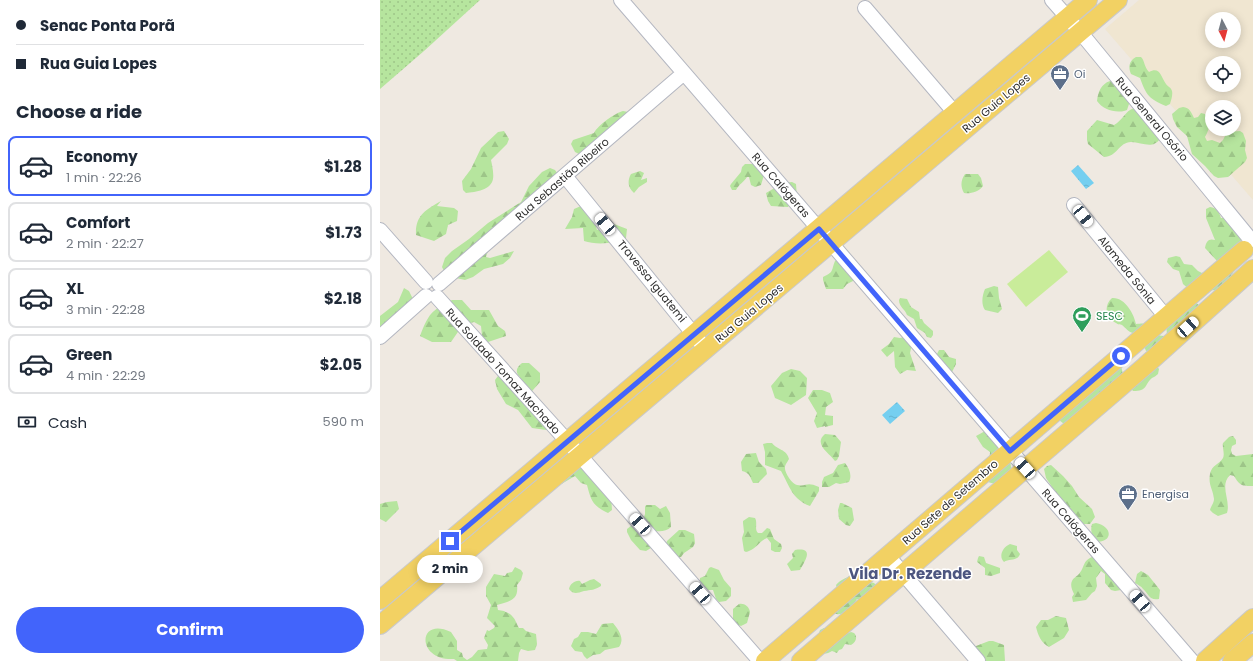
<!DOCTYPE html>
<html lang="en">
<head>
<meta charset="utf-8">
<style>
	:root { --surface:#fff; --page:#f6f6f7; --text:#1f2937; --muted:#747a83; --line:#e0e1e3; --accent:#4264fb }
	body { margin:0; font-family:Poppins,sans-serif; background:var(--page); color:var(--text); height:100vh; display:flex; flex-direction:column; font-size:15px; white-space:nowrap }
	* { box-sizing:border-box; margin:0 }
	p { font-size:13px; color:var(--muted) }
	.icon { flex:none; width:22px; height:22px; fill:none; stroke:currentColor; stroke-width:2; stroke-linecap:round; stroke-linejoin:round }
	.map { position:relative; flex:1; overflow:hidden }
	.details { display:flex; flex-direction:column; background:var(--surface); width:380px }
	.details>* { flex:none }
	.top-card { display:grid; align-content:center; height:88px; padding:0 16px; background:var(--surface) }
	.needle { width:26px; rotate:174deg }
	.tools { position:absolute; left:825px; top:12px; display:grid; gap:8px }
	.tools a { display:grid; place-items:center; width:36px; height:36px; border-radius:50%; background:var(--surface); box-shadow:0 2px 10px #0003; font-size:20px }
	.end { position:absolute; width:18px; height:18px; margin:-9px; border:5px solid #4264fb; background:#fff; box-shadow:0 0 0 2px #fff }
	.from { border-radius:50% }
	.bubble { position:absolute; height:28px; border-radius:14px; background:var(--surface); box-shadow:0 2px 10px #0003; font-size:13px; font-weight:700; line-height:28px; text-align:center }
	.car { position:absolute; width:12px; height:24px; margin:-12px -6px; border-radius:5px; box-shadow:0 0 3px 1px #0007; background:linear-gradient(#fff 24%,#345 0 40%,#fff 0 76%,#345 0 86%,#fff 0) }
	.top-card b { display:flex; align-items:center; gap:14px; height:38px; font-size:15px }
	.top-card b+b { border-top:1px solid var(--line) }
	.top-card i { width:10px; height:10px; background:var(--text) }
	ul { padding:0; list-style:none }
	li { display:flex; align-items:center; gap:12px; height:60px; margin:0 8px 6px; padding:0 8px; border:2px solid var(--line); border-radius:8px }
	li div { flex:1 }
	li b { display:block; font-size:15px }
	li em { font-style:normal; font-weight:700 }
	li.selected { border-color:var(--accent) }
	li>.icon { width:36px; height:36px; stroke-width:1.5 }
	h2 { padding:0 16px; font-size:18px; line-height:48px }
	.pay { display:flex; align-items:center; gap:10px; height:44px; padding:0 16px; font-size:15px }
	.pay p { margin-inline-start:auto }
	.button { display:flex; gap:8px; margin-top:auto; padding:8px 16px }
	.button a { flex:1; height:46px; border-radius:24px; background:var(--accent); color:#fff; font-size:16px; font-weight:700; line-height:46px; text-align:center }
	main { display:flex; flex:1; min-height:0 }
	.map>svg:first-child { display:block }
	.education { fill:#f0e6d1; fill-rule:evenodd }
	.grass { fill:url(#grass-dots) }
	.forest { fill:url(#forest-firs) }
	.pitch { fill:#c9ec9a }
	.water { fill:url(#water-ripples) }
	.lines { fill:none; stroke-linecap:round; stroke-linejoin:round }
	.minor-casing { stroke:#b4b7c1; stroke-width:16 }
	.major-casing { stroke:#c9c9c9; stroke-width:20 }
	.minor { stroke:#fff; stroke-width:14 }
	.major { stroke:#f2d163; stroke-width:18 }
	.route { stroke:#4264fb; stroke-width:5 }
	.labels { text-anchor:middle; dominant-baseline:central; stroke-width:3; stroke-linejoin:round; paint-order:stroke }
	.service-label { font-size:11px; fill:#4e5e75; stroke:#fff; text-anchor:start }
	.street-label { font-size:11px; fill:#2e2e2e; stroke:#fff }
	.leisure-label { font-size:11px; fill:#27864d; stroke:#fff; text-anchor:start }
	.district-label { font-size:15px; font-weight:bold; fill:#4d5680; stroke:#fff }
</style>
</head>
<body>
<main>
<section class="details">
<div class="top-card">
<b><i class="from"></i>Senac Ponta Porã</b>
<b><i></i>Rua Guia Lopes</b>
</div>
<h2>Choose a ride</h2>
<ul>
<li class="selected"><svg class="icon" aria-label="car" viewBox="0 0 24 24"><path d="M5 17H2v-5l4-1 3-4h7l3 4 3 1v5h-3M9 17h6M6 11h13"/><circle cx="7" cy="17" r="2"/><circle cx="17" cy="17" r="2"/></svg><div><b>Economy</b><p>1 min · 22:26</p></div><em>$1.28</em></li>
<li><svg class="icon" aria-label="car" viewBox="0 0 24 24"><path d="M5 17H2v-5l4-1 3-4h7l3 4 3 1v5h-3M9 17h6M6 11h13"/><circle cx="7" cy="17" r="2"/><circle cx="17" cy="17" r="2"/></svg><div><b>Comfort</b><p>2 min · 22:27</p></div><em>$1.73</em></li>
<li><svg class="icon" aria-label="car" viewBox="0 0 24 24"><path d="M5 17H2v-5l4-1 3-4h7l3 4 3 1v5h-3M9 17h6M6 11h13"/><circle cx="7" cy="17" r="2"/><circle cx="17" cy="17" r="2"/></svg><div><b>XL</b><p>3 min · 22:28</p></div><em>$2.18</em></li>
<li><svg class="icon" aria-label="car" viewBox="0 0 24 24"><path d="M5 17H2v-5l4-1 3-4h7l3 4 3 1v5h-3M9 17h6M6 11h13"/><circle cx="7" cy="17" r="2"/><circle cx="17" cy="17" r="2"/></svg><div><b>Green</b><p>4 min · 22:29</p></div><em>$2.05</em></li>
</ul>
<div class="pay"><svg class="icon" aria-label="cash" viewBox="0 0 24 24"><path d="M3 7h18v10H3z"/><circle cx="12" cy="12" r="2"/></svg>Cash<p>590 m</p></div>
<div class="button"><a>Confirm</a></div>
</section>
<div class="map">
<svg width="873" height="661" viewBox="0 0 873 661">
	<defs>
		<pattern id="grass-dots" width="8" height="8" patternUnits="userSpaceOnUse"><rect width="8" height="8" fill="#b6e59e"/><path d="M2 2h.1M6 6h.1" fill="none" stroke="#9dc588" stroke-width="1.8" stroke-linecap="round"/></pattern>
		<pattern id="forest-firs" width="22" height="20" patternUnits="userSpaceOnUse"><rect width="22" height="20" fill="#b6e59e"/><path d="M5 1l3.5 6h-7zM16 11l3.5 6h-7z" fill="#9dc588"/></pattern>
		<pattern id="water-ripples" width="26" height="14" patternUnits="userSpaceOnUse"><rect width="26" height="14" fill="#75cff0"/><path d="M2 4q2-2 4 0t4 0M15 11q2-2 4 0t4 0" fill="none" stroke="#66b2ce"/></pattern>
	</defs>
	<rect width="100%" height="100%" fill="#efe9e1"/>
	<path class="education" d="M759,0H873V200L725,29ZM832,19H854V41H832ZM832,63H854V85H832ZM832,107H854V129H832Z"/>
	<path class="grass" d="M0,0H100L44,51L0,89Z"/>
	<path class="forest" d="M756,57H761C765,61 764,67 769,72C780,66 781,77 786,84C788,87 791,87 792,91C793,95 791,100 790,104L786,106C769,99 766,95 760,78L751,74C748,67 749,61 756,57Z
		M730,81H735L750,101L747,110C737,114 723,110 717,101C718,92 721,84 730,81Z
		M803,107C810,108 811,112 814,118L818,117L821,113L825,114C831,122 830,128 825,137L827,141L832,140L840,143L843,140L847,132L860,131L863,133L866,141L865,150L867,158L865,162L848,177L838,178L834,176L825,166L812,154L807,136L797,127L793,119L792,114L799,108Z
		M754,108L780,139C772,150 762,142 751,142C739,142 737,157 724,157L708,144L707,140V131L717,120L734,125C742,121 745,111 754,108Z
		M243,111L248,112L252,115L208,146L206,151L199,154L195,152L191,144L193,140L214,133C218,125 235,113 243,111Z
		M124,131L129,139L127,144L111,160C112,165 114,173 113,179C111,190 96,192 86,193L83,190L82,181L91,169L101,148L118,132Z
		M365,164H375L384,175L381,185L375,187L371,185L369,177H367C364,182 359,184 356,190H352L350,186L351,184L361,172L362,167Z
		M170,168L175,170L180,177C166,191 109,241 106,257L110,258L134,251L130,258L123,264L104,269L93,277L85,280L76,278L64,271L62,267L65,258L72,251L89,239L108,223L141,202L149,186L162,172Z
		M260,171L264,173L261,180L267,178V182L259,187L254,193C248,188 247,181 251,174Z
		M585,174H598L601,178L603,186C599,192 590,194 584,193C580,186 581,180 585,174Z
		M412,182L416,184L417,197L413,200L408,207L391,206L388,201L386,193L403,183Z
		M61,201L57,206L74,208L78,211L77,221L68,225L66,234L54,241L36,235C35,215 46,210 61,201Z
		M201,206L212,213L217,230L234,224L247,229L246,238C234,244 216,245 204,241L203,228L185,229L192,217L194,209Z
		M830,207C837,208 839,212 841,218H845L865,227L861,264L851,275L852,279L838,290L811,291L803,284L799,271L793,269L787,262L788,258L796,256L800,257L804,264L812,265L818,271L822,273L837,266V261L825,248C826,241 829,238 835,240L826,218V209Z
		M458,259L475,280L467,284L463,289H446L443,280V277C454,272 451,271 455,261Z
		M614,286L618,287L619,298L622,309L618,313L605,310C601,304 602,296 605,289Z
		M24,288L29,291L35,303L0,341V316L18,302Z
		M520,298L527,299L531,307L539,312L540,319H542L544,323L553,331V335L551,338L547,337L545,333L537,328L534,319L527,315C525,309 519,307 519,300Z
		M732,298C745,297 754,314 756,324C769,322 769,325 775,335L784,336V340L771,350L766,351L764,346L755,342L753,333C748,332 746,328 742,325C740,324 738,325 736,323C726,318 723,306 732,298Z
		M72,300H82L91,310H109L118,326L125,331L126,336L108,342L102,336L101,326L94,322L82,326L71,342H52L40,336C49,313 51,311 72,300Z
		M814,301L821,307L787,334L786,325Z
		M528,336L532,344L530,353L536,371L527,370L520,374L515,367L514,351L507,357L501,350L509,344L514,337L520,338Z
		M559,350H564L569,357L576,359V364L572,372H568L559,363L557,354Z
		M142,363H149L160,373V382L146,398L154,409L173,415L172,424L166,430L152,428L138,410L126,404L117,389L115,380L118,376L140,377C135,372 136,368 142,363Z
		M776,365L779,369L778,374C776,376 774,377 772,378C764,385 768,391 753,391L750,387Z
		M741,366L743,374L684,424L679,420Z
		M411,369L420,371L427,378L426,395L411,405L395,398L391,386L402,373Z
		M433,390H442L450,393L453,402L446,407L445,415L453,416V425L445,427V426L437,428L434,421L437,413L428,398Z
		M607,430L630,460L632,474C625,480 618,486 608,482L610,452L603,447L596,436Z
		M445,434L455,435L461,442L459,456L457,460L455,461C449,453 433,444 445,434Z
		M853,436L856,440V444L852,446L851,450L852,454L856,456L873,454V486C862,486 860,486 854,476L850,475C839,486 851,500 847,513L838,516L833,513L830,510C831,506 834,503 834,499C833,489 828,485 830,474C832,464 839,465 843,458C845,454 842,447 843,443L849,437Z
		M387,443H392C397,450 407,449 409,459C408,461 405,465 405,467C404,472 412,484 417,485C427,487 426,481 439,487V491L430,506C412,499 410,487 401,471L385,465V452L383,444Z
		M376,453L379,462L386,469L387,474L378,483H373C370,477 370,473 362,471L361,462L366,454Z
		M175,460H184L190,466L208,469L231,495L232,510L228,513C213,506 211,501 207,485L201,483L195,476L178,486L163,485L160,481L168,465Z
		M465,463C470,469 472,476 469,482L460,484L456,483L449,487H442V482L444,477L453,473L458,465Z
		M671,465L683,476L692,486L699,497L712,509L715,517L710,524H701L696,516L676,493L666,478L664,469L667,466Z
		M17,501L19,509L6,522L0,519V504L7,502Z
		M460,503H462L472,508L474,520L470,526L466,525L459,519L458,510Z
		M266,505H275L280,509L286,506L290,513L291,527C287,531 281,532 275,531L263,520L265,514V507Z
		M369,517L375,518C378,523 374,529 378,533H382L387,528L390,529L394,539L401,544L402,548L400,552H395L391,550V543L387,538C379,541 376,550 366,552L364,551L362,538L364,532L363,523V521Z
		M256,522L276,545L266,551L260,550L251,540L247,532V529Z
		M716,523C732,526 734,542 716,542C712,537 710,531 712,524Z
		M299,530H305L314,534L315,543L313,547L304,553L301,557L297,558L285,547L287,541Z
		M630,544L637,546V550L640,554C637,562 629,558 624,562C618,556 623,547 630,544Z
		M415,550C435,547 425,561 420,570L411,571L407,564L413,558L412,554Z
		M599,556L604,557L606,563L620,568V573L611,576L605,575V568L597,562L598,558Z
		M714,556L741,590L735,591L731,590L725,583V574L721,571L716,578L717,586L715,591L712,593L706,600L693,602L692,597L694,594C692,590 690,585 692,581C693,578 696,577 698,575C706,567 701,561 714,556Z
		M135,567L141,570L143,573L141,580L137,585C139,601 129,601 117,605L118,610L124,611C127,613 130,613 132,616C136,620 136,623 139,628H143L146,631L156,634L157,644L155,650L148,651L141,649L139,653L138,661H77L74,659C36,661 37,616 71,632L77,641V650L82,653L83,657L87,660L92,657L98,650L107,649L108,645L104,638L107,630L109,631L114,628L115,626L107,618L111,605L106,596V587L114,574L125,576L127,573L132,572Z
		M331,567L339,570L344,580L351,588V596L346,601L339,602L336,599L333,590H324L320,582V578L325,576L329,568Z
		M481,568L490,582L494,583L496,585L488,599H477C473,606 463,618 454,613L458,592L456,585C461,579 467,578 473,574C477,571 477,569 481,568Z
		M761,571L768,575L780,590L779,599C769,601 769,594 763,589C761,586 758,585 755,583L757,574Z
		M214,579L221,584V586C215,590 211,590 204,591C197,593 194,595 189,589C190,584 195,580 200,581L202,584L210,580Z
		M359,604C364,603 369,606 370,612L367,623L361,626L353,623V609Z
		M676,616L686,618L689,630L684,638L669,647C661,643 658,635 656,627L661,620H668Z
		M233,623C239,630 245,639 239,647L225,650L220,654L213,655L207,659L204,656L202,652L195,651L191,646L194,639L198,637L201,632H208L216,634L222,624Z
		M444,628H447L464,635L471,632L474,633C478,637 476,642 471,645L465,644L462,649L459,650L457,653L452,651C448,653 446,655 442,652L438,636L440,630Z
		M609,641H613L624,645L625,661H595L594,650L596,646Z"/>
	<path class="pitch" d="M669,250L688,272L646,307L627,284Z"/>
	<path class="water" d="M698,165L714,183L706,189L691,171Z
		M517,402L525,411L510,424L502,415Z"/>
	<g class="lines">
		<defs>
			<path id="minor" d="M241,0L812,661
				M672,0L701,33L871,240
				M485,8L575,113
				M185,176L320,342
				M694,205L786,317
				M0,230L46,282
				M59,284L304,73
				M57,297L188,442L380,661
				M0,337L46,296
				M508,556L598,661"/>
			<path id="major" d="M0,600L708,0
				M0,625L738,0
				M385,661L864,250
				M421,661L765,366L873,269
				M825,661L873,618
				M852,661L873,643"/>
		</defs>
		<use href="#minor" class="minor-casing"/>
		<use href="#major" class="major-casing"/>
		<use href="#minor" class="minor"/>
		<use href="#major" class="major"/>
	</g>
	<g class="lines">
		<path class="route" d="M70,541C193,437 316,332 439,229L630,451L741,356"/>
	</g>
	<defs>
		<symbol id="office-pin" viewBox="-11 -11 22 30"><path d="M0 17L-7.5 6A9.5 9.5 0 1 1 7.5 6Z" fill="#5c6f8a" stroke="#fff"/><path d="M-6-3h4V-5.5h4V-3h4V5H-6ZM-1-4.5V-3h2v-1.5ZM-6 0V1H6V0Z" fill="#fff"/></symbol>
		<symbol id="stadium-pin" viewBox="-11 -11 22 30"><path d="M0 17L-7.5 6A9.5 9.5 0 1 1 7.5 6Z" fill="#2e9e5b" stroke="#fff"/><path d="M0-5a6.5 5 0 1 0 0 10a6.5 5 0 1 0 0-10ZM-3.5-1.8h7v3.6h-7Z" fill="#fff"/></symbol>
	</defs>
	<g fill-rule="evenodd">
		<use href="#office-pin" x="669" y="63" width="22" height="30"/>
		<use href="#stadium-pin" x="691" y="305" width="22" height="30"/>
		<use href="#office-pin" x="737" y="483" width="22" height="30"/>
	</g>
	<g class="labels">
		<g class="service-label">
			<text x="694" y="74">Oi</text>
			<text x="762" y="494">Energisa</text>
		</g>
		<g class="street-label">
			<text transform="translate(616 103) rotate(-40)">Rua Guia Lopes</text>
			<text transform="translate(772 119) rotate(50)">Rua General Osório</text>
			<text transform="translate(182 179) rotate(-41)">Rua Sebastião Ribeiro</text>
			<text transform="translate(401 185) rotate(49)">Rua Calógeras</text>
			<text transform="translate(747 270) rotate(51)">Alameda Sônia</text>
			<text transform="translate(272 281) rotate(51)">Travessa Iguatemi</text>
			<text transform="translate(369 313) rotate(-40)">Rua Guia Lopes</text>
			<text transform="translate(123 371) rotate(48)">Rua Soldado Tomaz Machado</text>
			<text transform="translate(570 502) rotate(-41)">Rua Sete de Setembro</text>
			<text transform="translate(691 521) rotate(49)">Rua Calógeras</text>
		</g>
		<g class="leisure-label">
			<text x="716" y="316">SESC</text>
		</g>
		<g class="district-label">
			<text x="530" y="573">Vila Dr. Rezende</text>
		</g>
	</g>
</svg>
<div class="tools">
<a><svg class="needle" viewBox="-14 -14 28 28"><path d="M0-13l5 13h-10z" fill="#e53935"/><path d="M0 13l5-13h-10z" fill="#747a83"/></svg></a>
<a><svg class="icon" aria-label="locate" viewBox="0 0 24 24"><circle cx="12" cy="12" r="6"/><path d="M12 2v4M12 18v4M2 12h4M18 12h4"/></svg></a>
<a><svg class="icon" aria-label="layers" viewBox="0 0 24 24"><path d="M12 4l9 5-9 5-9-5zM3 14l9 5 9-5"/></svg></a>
</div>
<i class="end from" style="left:741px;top:356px"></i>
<i class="end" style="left:70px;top:541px"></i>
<div class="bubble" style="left:37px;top:555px;width:66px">2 min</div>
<i class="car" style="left:703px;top:216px;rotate:141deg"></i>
<i class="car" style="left:225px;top:224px;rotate:320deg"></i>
<i class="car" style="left:808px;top:327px;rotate:48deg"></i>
<i class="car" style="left:645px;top:468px;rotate:318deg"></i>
<i class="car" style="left:260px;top:524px;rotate:318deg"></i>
<i class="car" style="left:320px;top:593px;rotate:319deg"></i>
<i class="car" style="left:760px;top:601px;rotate:319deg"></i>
</div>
</main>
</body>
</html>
